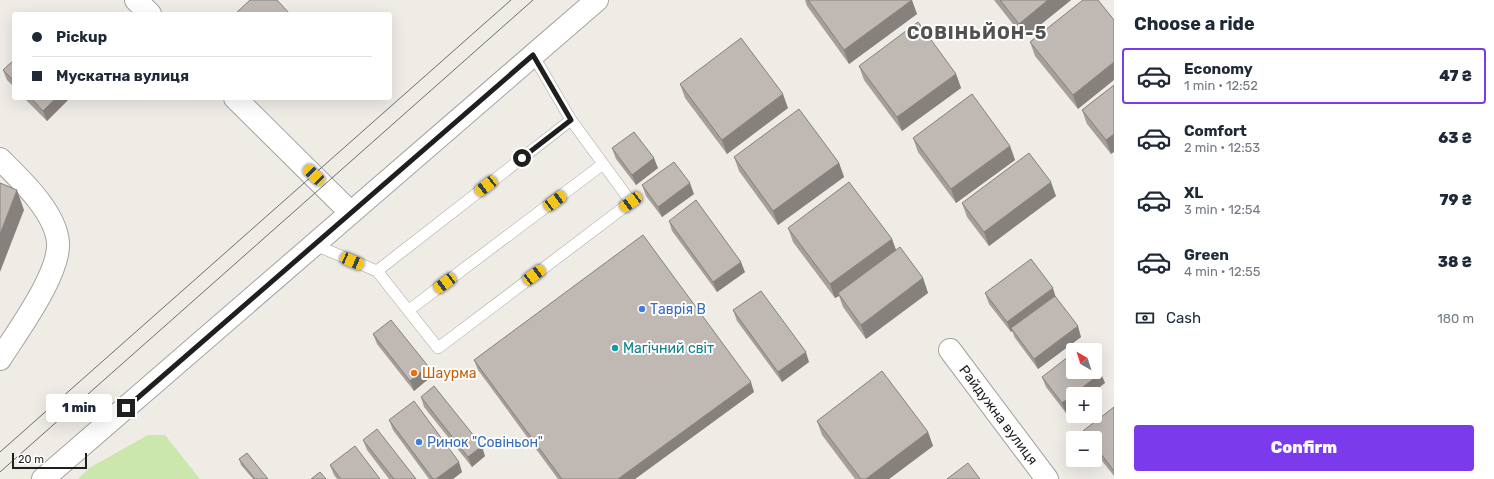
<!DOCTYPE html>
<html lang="en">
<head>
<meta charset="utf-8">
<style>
	:root { --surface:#fff; --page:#f2f2f3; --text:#1f2937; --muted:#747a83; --line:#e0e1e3; --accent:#7c3aed }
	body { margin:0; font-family:Rubik,sans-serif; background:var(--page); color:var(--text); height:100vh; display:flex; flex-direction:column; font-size:15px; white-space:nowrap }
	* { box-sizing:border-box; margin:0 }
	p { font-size:13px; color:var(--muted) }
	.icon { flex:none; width:22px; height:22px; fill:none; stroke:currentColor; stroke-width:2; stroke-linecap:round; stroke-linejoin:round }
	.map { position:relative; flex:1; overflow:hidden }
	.sheet { display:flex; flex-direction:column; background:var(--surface); width:380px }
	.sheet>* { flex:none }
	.guide { position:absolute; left:12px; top:12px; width:380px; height:88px; border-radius:4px; box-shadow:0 4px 16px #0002; display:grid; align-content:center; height:88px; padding:0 20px; background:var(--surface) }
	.needle { width:26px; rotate:321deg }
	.controls { position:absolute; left:1066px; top:343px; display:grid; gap:8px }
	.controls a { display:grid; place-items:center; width:36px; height:36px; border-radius:4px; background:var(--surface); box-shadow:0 4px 16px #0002; font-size:20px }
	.scale { position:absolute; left:12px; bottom:10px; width:75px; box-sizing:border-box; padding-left:4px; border:2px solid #1f1f1f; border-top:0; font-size:11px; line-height:14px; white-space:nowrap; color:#1f1f1f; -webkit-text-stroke:3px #fff; paint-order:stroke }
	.end { position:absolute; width:18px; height:18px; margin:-9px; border:5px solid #1f1f1f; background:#fff; box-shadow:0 0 0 2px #fff }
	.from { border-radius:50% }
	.bubble { position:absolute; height:28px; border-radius:4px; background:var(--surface); box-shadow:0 4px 16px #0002; font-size:13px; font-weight:800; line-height:28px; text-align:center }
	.car { position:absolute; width:12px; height:24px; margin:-12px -6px; border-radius:5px; box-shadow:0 0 3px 1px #0007; background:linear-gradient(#f5c518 24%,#345 0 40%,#f5c518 0 76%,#345 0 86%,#f5c518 0) }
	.guide b { display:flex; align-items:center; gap:14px; height:38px; font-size:15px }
	.guide b+b { border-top:1px solid var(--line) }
	.guide i { width:10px; height:10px; background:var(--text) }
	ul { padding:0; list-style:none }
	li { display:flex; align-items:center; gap:12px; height:56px; margin:0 8px 6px; padding:0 12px; border:2px solid transparent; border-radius:4px }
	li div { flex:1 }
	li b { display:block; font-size:15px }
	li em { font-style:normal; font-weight:800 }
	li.selected { border-color:var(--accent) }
	li>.icon { width:36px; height:36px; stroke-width:1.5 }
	h2 { padding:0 20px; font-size:18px; line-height:48px }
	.pay { display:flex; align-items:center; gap:10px; height:44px; padding:0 20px; font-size:15px }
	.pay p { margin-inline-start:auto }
	.button { display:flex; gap:8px; margin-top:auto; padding:8px 20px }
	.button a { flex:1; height:46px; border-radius:4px; background:var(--accent); color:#fff; font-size:16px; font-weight:800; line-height:46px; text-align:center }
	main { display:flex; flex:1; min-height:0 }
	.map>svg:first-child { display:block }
	.grass { fill:#cbe7ae }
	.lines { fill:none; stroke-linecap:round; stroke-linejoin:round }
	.service-casing { stroke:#a3a3a3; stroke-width:12 }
	.minor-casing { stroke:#a3a3a3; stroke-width:24 }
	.tertiary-casing { stroke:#a3a3a3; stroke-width:24 }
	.service { stroke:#fff; stroke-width:11 }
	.minor { stroke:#fff; stroke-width:22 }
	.tertiary { stroke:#fff; stroke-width:22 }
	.tram { stroke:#6d6d6d; stroke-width:1 }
	.wall { fill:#a59e99 }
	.shaded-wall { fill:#86817d }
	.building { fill:#c0b8b2; stroke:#86817d }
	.route { stroke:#1f1f1f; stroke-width:5 }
	.shop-dot { fill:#3f7fe0; stroke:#fff; stroke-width:1.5 }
	.culture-dot { fill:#0f9aa8; stroke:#fff; stroke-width:1.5 }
	.food-dot { fill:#e8710a; stroke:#fff; stroke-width:1.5 }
	.labels { text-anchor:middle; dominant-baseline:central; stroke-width:4; stroke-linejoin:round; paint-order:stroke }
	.shop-label { font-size:14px; fill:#366cbe; stroke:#fff; text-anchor:start }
	.culture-label { font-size:14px; fill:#0d838f; stroke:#fff; text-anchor:start }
	.food-label { font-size:14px; fill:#c56008; stroke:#fff; text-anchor:start }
	.street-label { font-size:14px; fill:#1f1f1f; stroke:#fff }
	.district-label { font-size:18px; font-weight:bold; letter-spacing:1px; fill:#525252; stroke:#fff }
</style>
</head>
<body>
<main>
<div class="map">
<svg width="1114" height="479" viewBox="0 0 1114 479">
	<rect width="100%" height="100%" fill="#efece6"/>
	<path class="grass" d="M148,435H165L200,479H78L89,468Z"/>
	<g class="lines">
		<defs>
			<path id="service" d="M315,245L377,271L438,348L631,202L571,120L533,55
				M377,271L571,120
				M409,310L603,164"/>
			<g id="minor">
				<path d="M136,0L150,14"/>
				<path d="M235,98L350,212"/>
				<path d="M0,159C20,179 56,212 58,243C60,274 17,332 0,359"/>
				<path id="s1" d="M950,350L1047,479"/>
			</g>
			<path id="tertiary" d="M43,479L597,0"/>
		</defs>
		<use href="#service" class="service-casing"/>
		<use href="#minor" class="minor-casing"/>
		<use href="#tertiary" class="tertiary-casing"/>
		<use href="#service" class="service"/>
		<use href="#minor" class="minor"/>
		<use href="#tertiary" class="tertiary"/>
		<path class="tram" d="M0,452L511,0
			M0,472L533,0"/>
	</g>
	<path class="wall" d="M805,0H911L917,14L849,64L807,6Z
		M994,0H1071L1024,38Z
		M1083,0L1078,109L1035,56L1030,42Z
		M14,60V87L7,80L3,70Z
		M859,66L956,74L961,88L902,131L864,80Z
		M680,84L788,108L727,154L685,98Z
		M1114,85L1111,154L1087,124L1082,110Z
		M24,98H70L47,121Z
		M913,138L1010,146L1015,160L956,203L918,152Z
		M612,148L658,168L636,185L616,159Z
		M734,157L839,163L844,177L778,225L739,171Z
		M642,185L694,194L662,217L646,196Z
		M1056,196L989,246L967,217L962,203Z
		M669,221L745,272L717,292L672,231Z
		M788,228L892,239L896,250L923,278L928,293L866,339L843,307L839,296L835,298L793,242Z
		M985,293L1056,298L1081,337L1038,369L1015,338L1012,331L1011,332L989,304Z
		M733,310L809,362L782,382L737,321Z
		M373,334L432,376L414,391L377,344Z
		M474,360L754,392L635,479H558L478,370Z
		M1042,377L1105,383L1073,394V408L1066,413L1046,387Z
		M421,397L485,456L472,467L424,407Z
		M1114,407V476L1095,452V438H1086L1083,431Z
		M389,420L462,472L453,479H429L393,430Z
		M817,421L928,432L933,446L889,479H855L822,435Z
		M363,440L416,479H389L367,450Z
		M239,459L268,479H253L241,465Z
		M330,465L380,479H337L334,475Z"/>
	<path class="shaded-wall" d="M912,0L917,14L849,64L844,50Z
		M1048,0H1071L1024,38L1019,24Z
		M1114,62V80L1078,109L1073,95Z
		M956,74L961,88L902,131L897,117Z
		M783,94L788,108L727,154L722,140Z
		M56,98H70L47,121L43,111Z
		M1114,134V152L1111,154L1106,140Z
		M1010,146L1015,160L956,203L951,189Z
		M654,158L658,168L636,185L632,175Z
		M839,163L844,177L778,225L773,211Z
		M1051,182L1056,196L989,246L984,232Z
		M690,183L694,194L662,217L658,207Z
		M17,190L24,210L0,272V234Z
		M892,239L897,253L838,293L839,296L835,298L830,284Z
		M741,262L745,272L717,292L713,282Z
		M923,278L928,293L866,339L861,325Z
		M1053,288L1056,298L1013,330L1011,328L1012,331L1011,332L1007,322Z
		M1078,326L1081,337L1038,369L1034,359Z
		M806,352L809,362L782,382L778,372Z
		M428,366L432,376L414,391L410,381Z
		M1101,373L1105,383L1091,394H1074Z
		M751,382L754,392L635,479H618Z
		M1073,395V408L1066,413L1062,403Z
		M928,432L933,446L889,479H866Z
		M482,446L485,456L472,467L468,457Z
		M459,462L462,472L453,479H436Z"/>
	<path class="building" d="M250,0H277L290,14H235Z
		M808,0H912L844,50Z
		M1000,0H1048L1019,24Z
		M1083,0H1098L1114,20V62L1073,95L1030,42Z
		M918,22L956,74L897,117L859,66Z
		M741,38L783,94L722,140L680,84Z
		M14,60V81L3,70Z
		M1114,85V134L1106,140L1082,110Z
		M972,94L1010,146L951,189L913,138Z
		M31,98H56L43,111Z
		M799,109L839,163L773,211L734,157Z
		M634,132L654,158L632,175L612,148Z
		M1029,153L1051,182L984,232L962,203Z
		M674,162L690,183L658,207L642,185Z
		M849,182L892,239L830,284L788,228Z
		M0,183L17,190L0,234Z
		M696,200L741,262L713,282L669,221Z
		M643,235L751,382L618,479H562L474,360Z
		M900,247L923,278L861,325L838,293Z
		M1031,259L1053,288L1007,322L985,293Z
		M761,291L806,352L778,372L733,310Z
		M1055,296L1078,326L1034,359L1011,328Z
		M391,320L428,366L410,381L373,334Z
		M1081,347L1083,350H1077Z
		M1073,353V372H1095V365L1101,373L1074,394H1073V395L1062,403L1042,377Z
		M882,371L928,432L866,479H861L817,421Z
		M434,386L482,446L468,457L421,397Z
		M414,401L459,462L436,479H433L389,420Z
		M1114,407V471L1095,446V438H1089L1083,431Z
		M377,429L416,479H394L363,440Z
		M355,446L380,479H341L330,465Z
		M247,453L268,479H255L239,459Z
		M968,463L980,479H947Z
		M320,472L326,479H311Z"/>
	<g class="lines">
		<path class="route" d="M126,408L533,55L571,120L522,158"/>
	</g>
	<g class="shop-dot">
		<circle cx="642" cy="309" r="4"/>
		<circle cx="419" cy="442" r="4"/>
	</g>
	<circle class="culture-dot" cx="615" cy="348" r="4"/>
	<circle class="food-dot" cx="414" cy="373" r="4"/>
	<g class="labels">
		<g class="shop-label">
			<text x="650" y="309">Таврія В</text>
			<text x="427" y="442">Ринок "Совіньон"</text>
		</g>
		<g class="culture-label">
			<text x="623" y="348">Магічний світ</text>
		</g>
		<g class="food-label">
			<text x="422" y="373">Шаурма</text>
		</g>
		<g class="street-label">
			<text stroke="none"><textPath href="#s1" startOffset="81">Райдужна вулиця</textPath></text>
		</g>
		<g class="district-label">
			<text x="977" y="33">СОВІНЬЙОН-5</text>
		</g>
	</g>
</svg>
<div class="controls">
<a><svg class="needle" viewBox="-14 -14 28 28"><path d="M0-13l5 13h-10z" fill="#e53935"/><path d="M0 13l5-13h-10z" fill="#747a83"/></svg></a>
<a>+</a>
<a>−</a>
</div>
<div class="scale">20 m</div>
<i class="end from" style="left:522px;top:158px"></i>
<i class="end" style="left:126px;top:408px"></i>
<div class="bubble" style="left:46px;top:394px;width:66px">1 min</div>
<i class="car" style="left:314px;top:175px;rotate:314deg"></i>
<i class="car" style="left:486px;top:186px;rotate:232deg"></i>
<i class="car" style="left:555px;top:201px;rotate:53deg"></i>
<i class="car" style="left:631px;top:202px;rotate:233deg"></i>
<i class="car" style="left:352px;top:261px;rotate:113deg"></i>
<i class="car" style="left:534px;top:275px;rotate:53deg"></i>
<i class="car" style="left:445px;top:283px;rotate:233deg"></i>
<div class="guide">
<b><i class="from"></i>Pickup</b>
<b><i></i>Мускатна вулиця</b>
</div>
</div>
<section class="sheet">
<h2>Choose a ride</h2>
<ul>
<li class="selected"><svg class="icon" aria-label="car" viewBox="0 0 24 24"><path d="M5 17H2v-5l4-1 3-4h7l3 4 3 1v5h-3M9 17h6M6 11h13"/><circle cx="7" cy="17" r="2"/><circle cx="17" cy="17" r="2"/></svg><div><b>Economy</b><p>1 min · 12:52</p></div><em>47 ₴</em></li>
<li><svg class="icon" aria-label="car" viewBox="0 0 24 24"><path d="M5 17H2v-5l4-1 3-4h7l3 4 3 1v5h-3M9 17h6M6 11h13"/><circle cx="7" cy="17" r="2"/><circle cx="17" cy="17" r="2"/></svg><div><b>Comfort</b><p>2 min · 12:53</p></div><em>63 ₴</em></li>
<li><svg class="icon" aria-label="car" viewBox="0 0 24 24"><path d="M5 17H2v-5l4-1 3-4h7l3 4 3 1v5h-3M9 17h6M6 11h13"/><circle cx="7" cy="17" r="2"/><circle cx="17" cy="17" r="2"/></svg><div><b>XL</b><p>3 min · 12:54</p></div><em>79 ₴</em></li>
<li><svg class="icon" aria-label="car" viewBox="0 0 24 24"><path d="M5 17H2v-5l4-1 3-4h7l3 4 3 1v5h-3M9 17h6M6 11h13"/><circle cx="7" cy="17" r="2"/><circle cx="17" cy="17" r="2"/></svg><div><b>Green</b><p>4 min · 12:55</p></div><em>38 ₴</em></li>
</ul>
<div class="pay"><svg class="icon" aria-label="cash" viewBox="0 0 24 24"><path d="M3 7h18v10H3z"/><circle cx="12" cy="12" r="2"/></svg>Cash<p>180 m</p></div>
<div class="button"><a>Confirm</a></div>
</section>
</main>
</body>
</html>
